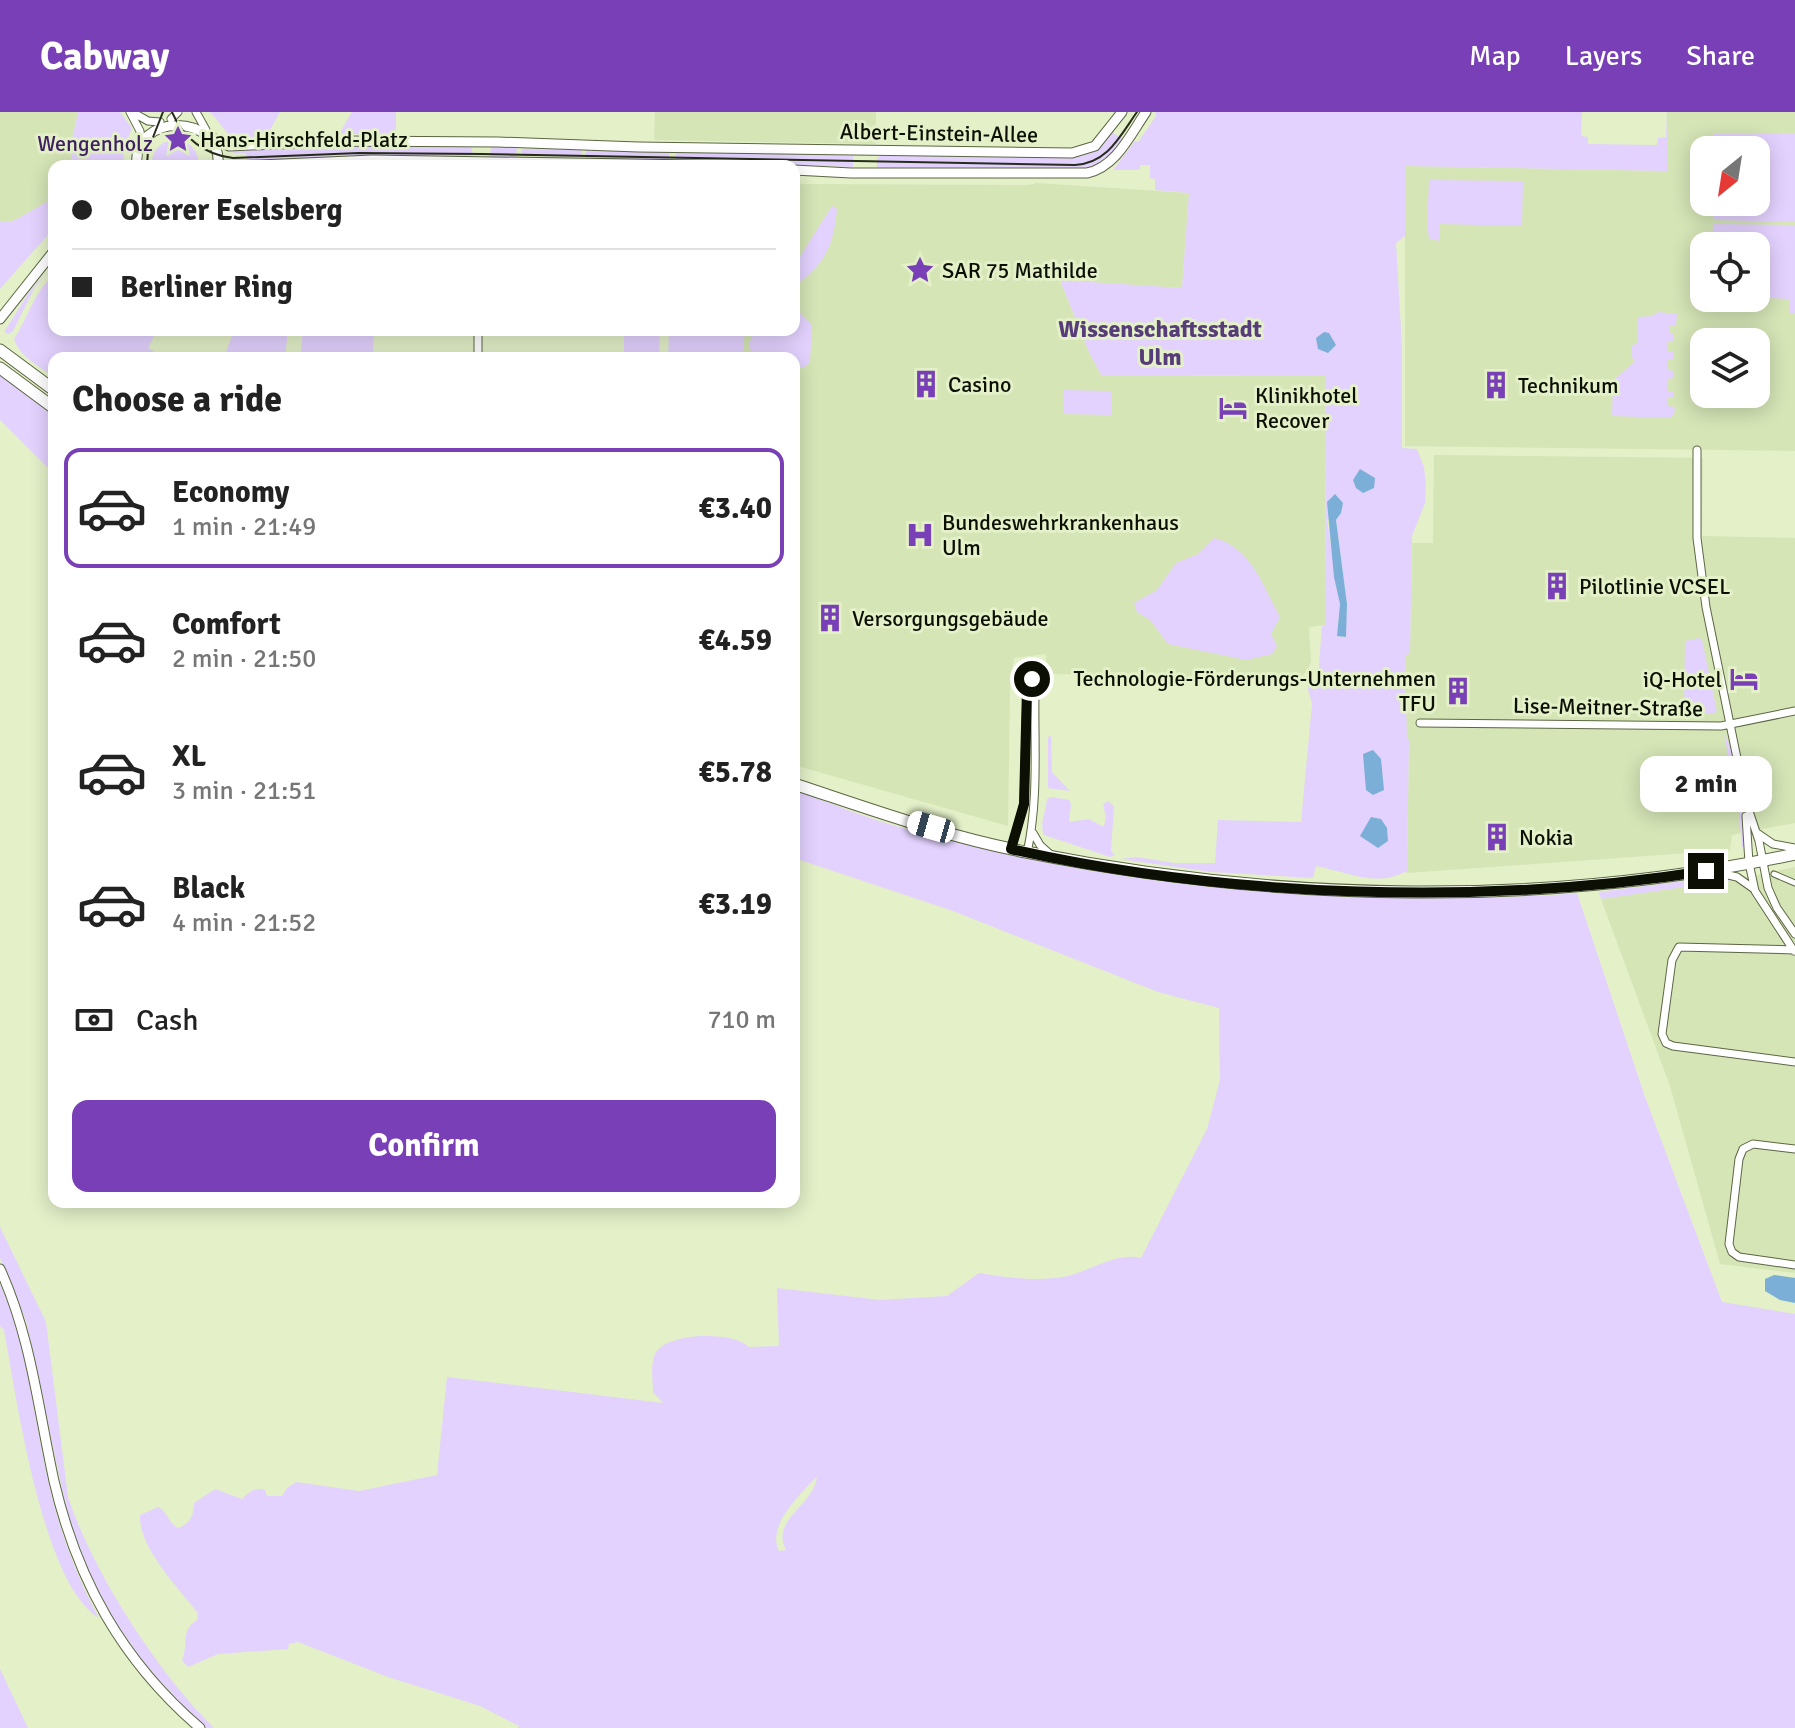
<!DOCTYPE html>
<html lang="en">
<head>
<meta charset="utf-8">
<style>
	:root { --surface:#fff; --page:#f2f2f2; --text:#222; --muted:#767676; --line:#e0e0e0; --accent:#783fb6 }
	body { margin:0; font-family:Signika,sans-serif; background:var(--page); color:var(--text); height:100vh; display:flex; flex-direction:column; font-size:30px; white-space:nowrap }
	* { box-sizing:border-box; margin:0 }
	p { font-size:26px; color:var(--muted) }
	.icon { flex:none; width:44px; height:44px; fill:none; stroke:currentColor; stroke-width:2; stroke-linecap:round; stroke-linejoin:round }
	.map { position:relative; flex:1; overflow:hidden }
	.drawer { position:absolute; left:48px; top:240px; width:752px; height:856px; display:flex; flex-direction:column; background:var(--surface); border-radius:16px; box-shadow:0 4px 20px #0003 }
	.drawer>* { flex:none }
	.hud { position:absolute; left:48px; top:48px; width:752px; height:176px; border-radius:16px; box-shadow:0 4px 20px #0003; display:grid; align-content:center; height:176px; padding:0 24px; background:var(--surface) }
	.needle { width:52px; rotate:210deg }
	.controls { position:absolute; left:1690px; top:24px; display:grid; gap:16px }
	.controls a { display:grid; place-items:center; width:80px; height:80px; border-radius:16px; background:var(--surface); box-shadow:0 4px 20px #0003; font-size:40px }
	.end { position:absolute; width:36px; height:36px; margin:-18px; border:10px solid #0c1004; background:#fff; box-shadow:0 0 0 4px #fff }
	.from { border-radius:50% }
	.bubble { position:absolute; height:56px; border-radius:16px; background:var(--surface); box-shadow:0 4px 20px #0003; font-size:26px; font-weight:800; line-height:56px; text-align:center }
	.car { position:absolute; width:24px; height:48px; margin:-24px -12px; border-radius:10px; box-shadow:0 0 6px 2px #0007; background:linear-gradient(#fff 24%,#345 0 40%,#fff 0 76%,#345 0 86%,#fff 0) }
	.hud b { display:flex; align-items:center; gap:28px; height:76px; font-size:30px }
	.hud b+b { border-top:2px solid var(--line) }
	.hud i { width:20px; height:20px; background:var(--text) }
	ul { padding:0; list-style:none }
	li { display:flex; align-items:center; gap:24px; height:120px; margin:0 16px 12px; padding:0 8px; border:4px solid transparent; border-radius:16px }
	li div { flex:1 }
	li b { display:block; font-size:30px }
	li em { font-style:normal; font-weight:800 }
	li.on { border-color:var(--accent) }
	li>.icon { width:72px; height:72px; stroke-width:1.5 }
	h2 { padding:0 24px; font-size:36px; line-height:96px }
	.pay { display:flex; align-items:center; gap:20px; height:88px; padding:0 24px; font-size:30px }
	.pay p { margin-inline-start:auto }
	.primary-button { display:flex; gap:16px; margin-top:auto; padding:16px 24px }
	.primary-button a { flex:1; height:92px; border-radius:16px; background:var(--accent); color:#fff; font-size:32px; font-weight:800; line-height:92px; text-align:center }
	header { display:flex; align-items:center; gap:48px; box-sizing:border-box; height:112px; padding:0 40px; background:var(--accent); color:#fff }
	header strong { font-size:38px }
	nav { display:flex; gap:44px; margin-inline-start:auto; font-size:28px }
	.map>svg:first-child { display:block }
	.built { fill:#d5e5b6; fill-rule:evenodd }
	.green { fill:#e3d2fe; fill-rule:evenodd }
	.water { fill:#7bafd7 }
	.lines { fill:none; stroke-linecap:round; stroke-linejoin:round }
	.pedestrian-casing { stroke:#5b6643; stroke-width:7 }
	.minor-casing { stroke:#5b6643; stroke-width:9 }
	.tertiary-casing { stroke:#5b6643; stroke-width:11 }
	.primary-casing { stroke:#5b6643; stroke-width:13 }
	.pedestrian { stroke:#fff; stroke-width:5 }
	.minor { stroke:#fff; stroke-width:7 }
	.tertiary { stroke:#fff; stroke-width:9 }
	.primary { stroke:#fff; stroke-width:11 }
	.tram { stroke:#272c1c; stroke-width:2 }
	.route { stroke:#0c1004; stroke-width:10 }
	.labels { text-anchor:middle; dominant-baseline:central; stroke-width:6; stroke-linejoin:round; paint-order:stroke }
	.street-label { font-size:22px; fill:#0c1004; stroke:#e3f0c8 }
	.poi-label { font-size:22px; fill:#0c1004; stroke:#e3f0c8; text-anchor:start }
	.park-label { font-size:22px; fill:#3f2061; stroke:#e3f0c8 }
	.neighbourhood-label { font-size:24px; font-weight:bold; fill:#563c78; stroke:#e3f0c8 }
</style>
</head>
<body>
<header>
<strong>Cabway</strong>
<nav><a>Map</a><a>Layers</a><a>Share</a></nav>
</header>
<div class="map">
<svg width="1795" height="1616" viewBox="0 0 1795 1616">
	<rect width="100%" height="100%" fill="#e3f0c8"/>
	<path class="built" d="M0,0H78L71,32L72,54H54V86L13,109H0Z
		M655,0H876V32L654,28Z
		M1667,0H1795V339L1405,334V54L1667,59ZM1704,38H1756V90H1704ZM1704,134H1756V186H1704ZM1704,230H1756V282H1704Z
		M1036,71L1189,81L1182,176L1060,169L1089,240L1101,263L1326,264L1325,513L1309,515L1311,549L1308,558L1300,566L1046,562V542L1014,546L1010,576L1008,714L794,653V246H684L685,218H794V72L1029,73Z
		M1434,343L1703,346L1702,424L1795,426V711L1732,723L1730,738L1407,761L1409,629L1407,628L1405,543L1410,542L1412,431H1433Z
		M1795,755V1161L1720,1152L1670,974L1601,787L1733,768Z"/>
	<path class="green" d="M78,0H120L132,16L124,36L123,54H72L71,32Z
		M210,0H280L266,25C223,28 237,30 210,0Z
		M352,0H396V22H339Z
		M1155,0H1582L1581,24L1588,25V32L1657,33L1658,26L1666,25L1667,0V59L1405,54V124L1396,131L1402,235V336L1417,337L1424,355L1426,374L1425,391L1412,424L1410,542L1405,543L1407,628H1409L1407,759C1375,776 1349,760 1316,754L1313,766L1211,760L1120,747L1137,745L1174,751H1215L1218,708L1301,710L1312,592L1307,573L1313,572L1318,565L1322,514L1325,513L1326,264L1101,263L1089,240L1060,168L1182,176L1189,81L1155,78V67L1150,66V53H1140V58H1113L1135,29L1138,30L1156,4ZM1341,401L1336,408L1347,492L1345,525L1337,524L1340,492L1327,407Z
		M1112,20L1124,28L1114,41L1089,58L877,56V46L880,44L908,42L1074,43Z
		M1714,21H1795V110L1713,108V90H1756V38H1713Z
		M173,27C189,28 199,38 199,54H152C151,39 159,31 173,27Z
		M345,32L471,34L473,43L470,45L233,52V47H247L246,41H233V37Z
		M517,33L516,47L490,45L491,35Z
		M586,34L669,38V49H586Z
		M522,37L581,38V44H522Z
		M676,38L853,40V55L676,49Z
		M1429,68L1523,69L1522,114L1440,112V129L1430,127L1427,118Z
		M54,86V116L0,177V109H13Z
		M832,94L837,97C833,136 826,150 794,175V154Z
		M1713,112L1795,113V201H1790V187L1769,186V167H1756V134H1712Z
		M54,153L35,175L13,219L9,222L4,220L29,180Z
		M54,163V218H157L148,236L165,246H54V265C40,255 19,244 14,227C28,206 34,179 54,163Z
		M794,194L812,213L810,250L804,255L794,256V246H754L749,234L753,218H794Z
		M1658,200L1677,202L1676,214H1669V222H1674V229H1668V240H1674V248H1668V258L1674,259V266L1668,267V279H1674V285L1668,286L1667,294L1675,295L1674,303L1669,306L1612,304L1613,269L1635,249L1631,245V235L1638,230V205L1652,204Z
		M234,218H288L285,246H224Z
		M303,218H374L373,246H300Z
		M624,218H660L659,246H624Z
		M669,218H745L742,246H668Z
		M0,263L54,303V362L0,308Z
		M1063,278L1111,279V303L1063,302Z
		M1214,426C1251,435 1263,474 1280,505L1271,522L1277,534L1272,542L1246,548L1168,532L1150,508L1137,500L1134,491L1157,478L1176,451L1198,442Z
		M1699,526L1702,528L1717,600L1713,601H1684L1685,529Z
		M1724,622C1736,637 1745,714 1745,735H1742L1738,692Z
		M1051,624L1052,660L1070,679L1048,676V625Z
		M794,678C830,691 866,706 903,716C1073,765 1248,786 1425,785C1475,785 1526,786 1577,781L1645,985L1722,1190L1795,1202V1616H518L519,1614L480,1594L388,1565L298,1530L289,1532L288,1537L218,1542L188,1555L182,1548C189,1532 180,1518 197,1508L198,1501C179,1477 138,1435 140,1403L158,1395C168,1400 168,1411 178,1416C190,1412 194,1403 194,1391L215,1377L242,1387C249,1380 254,1375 265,1378L267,1384H282L287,1376L296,1370L359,1379L437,1363L447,1265L663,1291L653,1280C653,1269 650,1253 655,1242C666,1220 733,1219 749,1235L779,1234L777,1176L880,1188L947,1184L979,1161C1008,1166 1039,1170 1068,1164C1092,1158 1116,1140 1141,1146L1207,1017L1220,968L1219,896L1158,880L953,799L794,746ZM817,1364C814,1394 770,1407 786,1438L779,1439C766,1413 801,1382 817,1364Z
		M1052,685L1069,688L1071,693L1069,710L1089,707L1104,715L1106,705L1103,692L1108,689L1114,694L1111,739L1115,743L1110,745L1044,723C1039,711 1046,700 1047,687Z
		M1714,765L1733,768L1601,787L1599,780Z
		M0,1115L46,1210L68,1385C93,1460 157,1560 214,1616H206L181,1592L143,1550L108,1499L92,1468L69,1409L26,1209L0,1146Z
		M0,1172C28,1234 33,1302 48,1368C59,1418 75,1461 99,1506C42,1473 16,1282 4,1218L0,1214Z
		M0,1557L28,1616H0Z"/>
	<path class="water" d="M1756,168H1768V188H1747L1756,186Z
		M1324,220L1329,221L1336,233L1328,241L1318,237L1316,226Z
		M1360,357L1375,366L1374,376L1363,381L1356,376L1353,368Z
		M1335,382L1343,391L1341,401L1336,408L1347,492L1346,525L1337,524L1340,492L1334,465L1327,390Z
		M1373,638L1381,647L1384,678L1373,683L1366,678L1363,642Z
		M1371,705L1381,707L1387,716L1388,729L1378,736L1360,724Z
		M1774,1163L1795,1166V1191L1780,1188L1765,1179V1167Z"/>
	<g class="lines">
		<defs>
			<path id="pedestrian" d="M1774,762L1795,771"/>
			<path id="minor" d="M130,0L140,19L141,28
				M132,0L148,9L160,10
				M196,0L206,18
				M171,7L178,0
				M478,246V218
				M1697,338V426L1706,495L1746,690L1759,729L1768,776L1777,796L1795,822
				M1420,611L1721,614L1795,599
				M1746,704L1749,751L1755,779L1794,839
				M1033,721L1040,733L1050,742
				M1757,721L1773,732L1795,736
				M1011,737L1024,692L1027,577L1032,567
				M1027,741C1039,687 1034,632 1035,578L1032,567
				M1715,760L1737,765L1754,777
				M1795,838L1679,835L1672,848L1662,922L1666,931L1673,934L1795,950
				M1795,1037L1753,1032L1743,1037L1739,1047L1729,1132L1732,1140L1739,1145L1795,1153"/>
			<path id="tertiary" d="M213,26L229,34L345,29L498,30L638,35L1072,41L1095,34L1122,0
				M137,54C131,0 223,0 218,54
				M234,54L372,48L757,54
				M794,58L851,61H1087C1116,55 1130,23 1146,0
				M0,207L54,139
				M0,1157C31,1225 38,1296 54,1369C77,1468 122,1549 200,1616"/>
			<path id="primary" d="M0,238L54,278
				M0,256L54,296
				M794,672C870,697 947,725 1026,740C1278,790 1544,796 1795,742"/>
		</defs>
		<use href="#pedestrian" class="pedestrian-casing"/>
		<use href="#minor" class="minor-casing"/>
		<use href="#tertiary" class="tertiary-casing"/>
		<use href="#primary" class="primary-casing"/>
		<use href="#pedestrian" class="pedestrian"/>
		<use href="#minor" class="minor"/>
		<use href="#tertiary" class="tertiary"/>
		<use href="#primary" class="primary"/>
		<path class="tram" d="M172,0C183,26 205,43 233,46L359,41L482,42L1075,53C1108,51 1120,24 1137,0
			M147,54L148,38L163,0"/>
	</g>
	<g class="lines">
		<path class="route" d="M1032,567L1027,577L1024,692L1011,737C1229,786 1485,794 1706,759"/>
	</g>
	<defs>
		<symbol id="sight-bare" viewBox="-9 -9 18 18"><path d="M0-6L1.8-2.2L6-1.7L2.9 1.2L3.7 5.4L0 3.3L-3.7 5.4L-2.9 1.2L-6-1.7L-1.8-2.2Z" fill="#783fb6" stroke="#e3f0c8" stroke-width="2.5" paint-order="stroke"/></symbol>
		<symbol id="building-bare" viewBox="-9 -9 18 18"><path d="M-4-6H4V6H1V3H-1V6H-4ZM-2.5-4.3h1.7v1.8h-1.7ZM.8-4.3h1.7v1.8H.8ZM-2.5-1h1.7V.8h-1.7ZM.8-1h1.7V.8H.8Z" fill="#783fb6" stroke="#e3f0c8" stroke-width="2.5" paint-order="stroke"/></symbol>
		<symbol id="hotel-bare" viewBox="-9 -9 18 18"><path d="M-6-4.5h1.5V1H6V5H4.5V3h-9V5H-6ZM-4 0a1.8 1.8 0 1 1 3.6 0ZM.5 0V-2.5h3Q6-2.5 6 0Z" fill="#783fb6" stroke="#e3f0c8" stroke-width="2.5" paint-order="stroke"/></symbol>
		<symbol id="hospital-bare" viewBox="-9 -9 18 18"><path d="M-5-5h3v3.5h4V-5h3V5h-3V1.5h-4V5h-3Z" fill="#783fb6" stroke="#e3f0c8" stroke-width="2.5" paint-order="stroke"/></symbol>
	</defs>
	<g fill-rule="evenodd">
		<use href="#sight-bare" x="158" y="7" width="40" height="40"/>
		<use href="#sight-bare" x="900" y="138" width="40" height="40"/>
		<use href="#building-bare" x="906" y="252" width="40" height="40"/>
		<use href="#building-bare" x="1476" y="253" width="40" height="40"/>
		<use href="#hotel-bare" x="1213" y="276" width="40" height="40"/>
		<use href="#hospital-bare" x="900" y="403" width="40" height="40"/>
		<use href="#building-bare" x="1537" y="454" width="40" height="40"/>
		<use href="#building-bare" x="810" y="486" width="40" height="40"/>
		<use href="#hotel-bare" x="1724" y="547" width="40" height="40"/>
		<use href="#building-bare" x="1438" y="559" width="40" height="40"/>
		<use href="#building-bare" x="1477" y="705" width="40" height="40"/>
	</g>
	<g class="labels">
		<g class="street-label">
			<text transform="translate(939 21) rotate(1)">Albert-Einstein-Allee</text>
			<text transform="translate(1608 595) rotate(1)">Lise-Meitner-Straße</text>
		</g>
		<g class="poi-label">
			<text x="200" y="27">Hans-Hirschfeld-Platz</text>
			<text x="942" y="158">SAR 75 Mathilde</text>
			<text x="948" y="272">Casino</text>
			<text x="1518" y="273">Technikum</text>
			<text x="1255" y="283">Klinikhotel<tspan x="1255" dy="25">Recover</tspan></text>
			<text x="942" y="410">Bundeswehrkrankenhaus<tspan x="942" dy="25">Ulm</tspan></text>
			<text x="1579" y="474">Pilotlinie VCSEL</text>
			<text x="852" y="506">Versorgungsgebäude</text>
			<text x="1436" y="566" text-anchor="end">Technologie-Förderungs-Unternehmen<tspan x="1436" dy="25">TFU</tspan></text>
			<text x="1722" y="567" text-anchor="end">iQ-Hotel</text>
			<text x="1519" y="725">Nokia</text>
		</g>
		<g class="park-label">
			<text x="95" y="31">Wengenholz</text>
		</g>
		<g class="neighbourhood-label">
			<text x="1160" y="217">Wissenschaftsstadt<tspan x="1160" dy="28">Ulm</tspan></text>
		</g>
	</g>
</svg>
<div class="controls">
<a><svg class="needle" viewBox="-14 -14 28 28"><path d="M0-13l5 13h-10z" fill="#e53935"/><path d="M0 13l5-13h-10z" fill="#767676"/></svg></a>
<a><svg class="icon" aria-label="locate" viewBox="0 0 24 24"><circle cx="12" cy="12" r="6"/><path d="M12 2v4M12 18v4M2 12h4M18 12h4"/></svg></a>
<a><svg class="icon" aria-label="layers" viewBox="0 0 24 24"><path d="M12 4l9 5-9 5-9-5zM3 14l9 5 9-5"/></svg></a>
</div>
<i class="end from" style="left:1032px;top:567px"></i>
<i class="end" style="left:1706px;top:759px"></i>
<div class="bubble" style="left:1640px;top:644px;width:132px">2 min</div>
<i class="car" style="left:931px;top:715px;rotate:286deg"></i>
<div class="hud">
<b><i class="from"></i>Oberer Eselsberg</b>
<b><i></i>Berliner Ring</b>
</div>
<section class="drawer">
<h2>Choose a ride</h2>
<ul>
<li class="on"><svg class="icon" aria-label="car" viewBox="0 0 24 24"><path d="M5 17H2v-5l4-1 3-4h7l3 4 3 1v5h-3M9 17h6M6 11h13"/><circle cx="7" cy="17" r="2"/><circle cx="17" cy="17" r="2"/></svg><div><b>Economy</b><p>1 min · 21:49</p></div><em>€3.40</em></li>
<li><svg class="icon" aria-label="car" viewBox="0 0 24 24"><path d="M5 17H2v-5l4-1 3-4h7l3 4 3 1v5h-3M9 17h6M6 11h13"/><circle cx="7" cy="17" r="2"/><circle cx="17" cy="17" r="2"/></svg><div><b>Comfort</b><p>2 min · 21:50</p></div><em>€4.59</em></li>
<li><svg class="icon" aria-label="car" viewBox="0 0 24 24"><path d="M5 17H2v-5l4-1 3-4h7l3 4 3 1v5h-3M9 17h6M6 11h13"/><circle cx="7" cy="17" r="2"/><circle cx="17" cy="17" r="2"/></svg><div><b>XL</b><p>3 min · 21:51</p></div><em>€5.78</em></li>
<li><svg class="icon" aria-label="car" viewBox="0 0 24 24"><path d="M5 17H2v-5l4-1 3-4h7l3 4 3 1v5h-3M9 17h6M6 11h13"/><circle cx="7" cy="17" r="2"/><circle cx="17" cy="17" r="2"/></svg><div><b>Black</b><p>4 min · 21:52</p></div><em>€3.19</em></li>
</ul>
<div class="pay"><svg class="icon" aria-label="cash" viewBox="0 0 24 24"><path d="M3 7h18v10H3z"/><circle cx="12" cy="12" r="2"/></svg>Cash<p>710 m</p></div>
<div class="primary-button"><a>Confirm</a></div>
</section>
</div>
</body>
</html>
